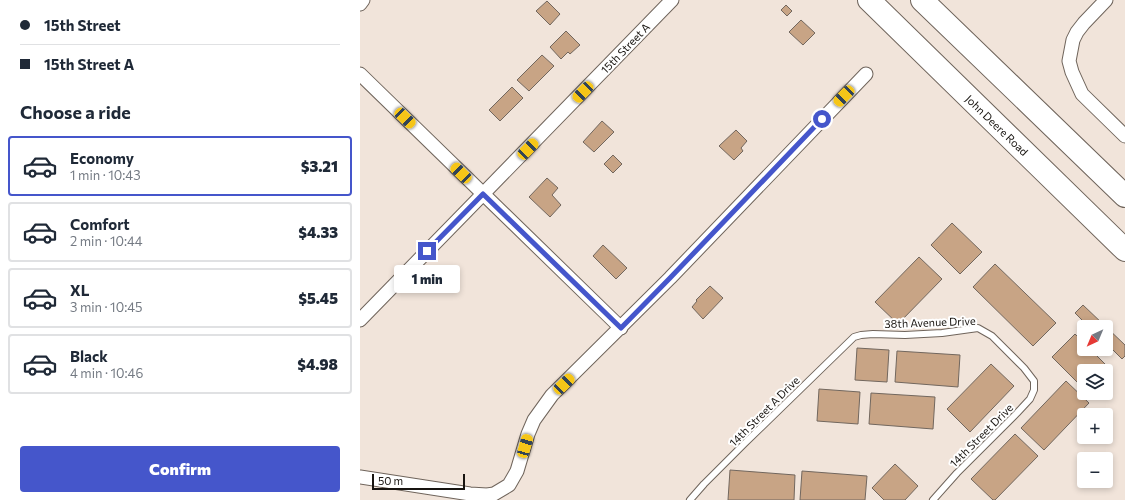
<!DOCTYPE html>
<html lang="en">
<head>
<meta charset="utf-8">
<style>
	:root { --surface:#fff; --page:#f2f2f3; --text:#1f2937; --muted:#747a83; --line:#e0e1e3; --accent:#4556cb }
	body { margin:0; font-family:Commissioner,sans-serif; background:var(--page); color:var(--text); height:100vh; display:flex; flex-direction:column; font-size:15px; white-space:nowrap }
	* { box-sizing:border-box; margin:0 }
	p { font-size:13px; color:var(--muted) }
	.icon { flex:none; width:22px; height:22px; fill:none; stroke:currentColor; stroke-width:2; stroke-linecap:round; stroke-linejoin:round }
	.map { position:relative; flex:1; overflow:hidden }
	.sheet { display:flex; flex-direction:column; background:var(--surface); width:360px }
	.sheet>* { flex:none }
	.guide { display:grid; align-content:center; height:88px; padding:0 20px; background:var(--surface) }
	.needle { width:26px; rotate:224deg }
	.buttons { position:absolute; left:717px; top:320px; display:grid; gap:8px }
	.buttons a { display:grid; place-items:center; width:36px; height:36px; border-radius:4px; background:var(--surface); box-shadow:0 2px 6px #0003; font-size:20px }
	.scale { position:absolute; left:12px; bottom:10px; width:93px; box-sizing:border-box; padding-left:4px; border:2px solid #181410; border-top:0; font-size:11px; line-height:14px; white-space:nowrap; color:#181410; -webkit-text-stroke:3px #fff; paint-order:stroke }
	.end { position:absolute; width:18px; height:18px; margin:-9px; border:5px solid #4556cb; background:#fff; box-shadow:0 0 0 2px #fff }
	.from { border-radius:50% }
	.bubble { position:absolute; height:28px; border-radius:4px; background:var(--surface); box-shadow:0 2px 6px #0003; font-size:13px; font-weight:800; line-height:28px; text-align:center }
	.car { position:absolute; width:12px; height:24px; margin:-12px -6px; border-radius:5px; box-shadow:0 0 3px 1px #0007; background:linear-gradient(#f5c518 24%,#345 0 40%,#f5c518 0 76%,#345 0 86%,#f5c518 0) }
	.guide b { display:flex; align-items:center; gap:14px; height:38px; font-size:15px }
	.guide b+b { border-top:1px solid var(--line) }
	.guide i { width:10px; height:10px; background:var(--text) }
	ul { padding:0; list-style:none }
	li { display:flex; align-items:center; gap:12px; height:60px; margin:0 8px 6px; padding:0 12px; border:2px solid var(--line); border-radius:4px }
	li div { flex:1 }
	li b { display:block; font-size:15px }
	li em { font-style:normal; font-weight:800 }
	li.on { border-color:var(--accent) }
	li>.icon { width:36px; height:36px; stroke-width:1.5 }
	h2 { padding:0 20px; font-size:18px; line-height:48px }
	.action { display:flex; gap:8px; margin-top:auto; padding:8px 20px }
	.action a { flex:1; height:46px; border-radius:4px; background:var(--accent); color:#fff; font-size:16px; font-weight:800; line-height:46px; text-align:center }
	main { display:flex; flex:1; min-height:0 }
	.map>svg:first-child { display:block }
	.building { fill:#c8a485; stroke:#72675e }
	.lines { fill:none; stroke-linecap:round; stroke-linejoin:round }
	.lane-casing { stroke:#6f645b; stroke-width:8 }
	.street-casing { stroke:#6f645b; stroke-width:15 }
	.highway-casing { stroke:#6f645b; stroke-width:24 }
	.lane { stroke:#fff; stroke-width:6 }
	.street { stroke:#fff; stroke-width:13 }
	.highway { stroke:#fff; stroke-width:22 }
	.route { stroke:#4556cb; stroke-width:5 }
	.labels { text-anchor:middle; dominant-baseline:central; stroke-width:4; stroke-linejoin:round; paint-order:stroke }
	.street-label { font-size:11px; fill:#181410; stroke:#fff }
</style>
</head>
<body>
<main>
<section class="sheet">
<div class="guide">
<b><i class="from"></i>15th Street</b>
<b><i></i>15th Street A</b>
</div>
<h2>Choose a ride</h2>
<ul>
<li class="on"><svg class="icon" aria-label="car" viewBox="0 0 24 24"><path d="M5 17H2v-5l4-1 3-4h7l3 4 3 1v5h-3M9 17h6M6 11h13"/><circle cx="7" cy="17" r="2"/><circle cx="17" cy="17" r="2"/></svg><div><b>Economy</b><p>1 min · 10:43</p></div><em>$3.21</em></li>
<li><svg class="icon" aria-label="car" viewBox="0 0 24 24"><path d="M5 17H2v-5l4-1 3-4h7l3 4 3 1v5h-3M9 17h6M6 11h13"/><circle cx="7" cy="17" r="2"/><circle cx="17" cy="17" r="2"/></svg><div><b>Comfort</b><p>2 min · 10:44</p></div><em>$4.33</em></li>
<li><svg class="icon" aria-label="car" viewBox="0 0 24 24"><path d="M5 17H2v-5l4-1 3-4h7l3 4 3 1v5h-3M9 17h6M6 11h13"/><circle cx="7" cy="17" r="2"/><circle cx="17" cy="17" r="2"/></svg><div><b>XL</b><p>3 min · 10:45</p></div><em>$5.45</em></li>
<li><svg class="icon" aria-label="car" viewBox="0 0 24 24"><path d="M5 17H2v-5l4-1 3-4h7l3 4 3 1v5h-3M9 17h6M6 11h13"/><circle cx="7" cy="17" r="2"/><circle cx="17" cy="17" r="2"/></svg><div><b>Black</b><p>4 min · 10:46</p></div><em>$4.98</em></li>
</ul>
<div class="action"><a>Confirm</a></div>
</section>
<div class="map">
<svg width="765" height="500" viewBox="0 0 765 500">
	<rect width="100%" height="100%" fill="#f1e4da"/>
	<path class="building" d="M187,1L200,14L190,25L176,11Z
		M426,5L432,11L427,16L421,10Z
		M441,20L455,33L443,45L429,32Z
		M206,31L220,45L210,54L208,52L201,59L190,47Z
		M182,55L194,66L169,91L157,80Z
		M152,87L163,98L140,121L129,110Z
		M242,121L254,132L234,152L223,142Z
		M376,130L387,141L381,148L383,151L374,160L359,146Z
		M253,155L262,164L253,173L244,164Z
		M187,178L198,188L192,195L201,205L190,217L169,197Z
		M592,223L622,252L600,274L571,245Z
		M243,245L267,268L256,279L233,256Z
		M559,257L582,279L538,324L515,302Z
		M635,264L696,323L673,346L613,287Z
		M350,286L363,298L343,319L332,307L337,301L336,300Z
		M723,305L765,345V356L762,359L746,343V327H729L715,313Z
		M715,334L724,343V349H730L745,364L737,371H724V385L722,387L692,357Z
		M497,348L529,350L527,382L495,380Z
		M537,351L600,355L598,387L535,382Z
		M631,364L654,386L610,432L587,409Z
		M706,381L729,403L684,450L661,428Z
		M459,389L500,392L498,424L457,421Z
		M511,393L575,397L573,429L509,424Z
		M655,434L678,456L635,500H633L611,479Z
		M535,464L558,486L545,500H524L512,488Z
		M370,470L435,475L434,500H368Z
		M442,471L507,476L505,500H440Z"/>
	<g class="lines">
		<defs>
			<path id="lane" d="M330,500L344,484L385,443L494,337L501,335L513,334L545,335L582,333L618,328L632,336L664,368L674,381V390L670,399L657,413L597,473L573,500"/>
			<path id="street" d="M746,0L724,23L717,32L713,40L709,61L712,72L722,94L765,136
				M0,4L3,0
				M0,74L261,328
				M0,320L123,194L312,0
				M0,477L110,494L127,495L134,494L149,485L157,471L168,434L174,420L192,395L310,278L506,74"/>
			<path id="highway" d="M509,0L765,250
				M562,0L765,196"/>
		</defs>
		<use href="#lane" class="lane-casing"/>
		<use href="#street" class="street-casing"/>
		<use href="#highway" class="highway-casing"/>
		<use href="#lane" class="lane"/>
		<use href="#street" class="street"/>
		<use href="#highway" class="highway"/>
	</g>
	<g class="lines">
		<path class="route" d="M67,251L123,194L261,328L310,278L462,119"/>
	</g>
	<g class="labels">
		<g class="street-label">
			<text transform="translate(265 48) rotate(-46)">15th Street A</text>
			<text transform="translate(637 125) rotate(44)">John Deere Road</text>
			<text transform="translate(570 322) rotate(-2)">38th Avenue Drive</text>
			<text transform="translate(404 411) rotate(-45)">14th Street A Drive</text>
			<text transform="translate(621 435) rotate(-45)">14th Street Drive</text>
		</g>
	</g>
</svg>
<div class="buttons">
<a><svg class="needle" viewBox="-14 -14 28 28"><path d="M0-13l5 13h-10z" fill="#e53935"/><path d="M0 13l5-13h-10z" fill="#747a83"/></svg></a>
<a><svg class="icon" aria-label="layers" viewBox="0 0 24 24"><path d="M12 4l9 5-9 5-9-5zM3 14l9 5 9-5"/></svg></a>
<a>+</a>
<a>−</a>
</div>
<div class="scale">50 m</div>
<i class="end from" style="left:462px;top:119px"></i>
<i class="end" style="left:67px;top:251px"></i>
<div class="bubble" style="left:34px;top:265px;width:66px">1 min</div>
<i class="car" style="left:223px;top:92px;rotate:224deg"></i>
<i class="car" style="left:484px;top:96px;rotate:224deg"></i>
<i class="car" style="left:45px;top:118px;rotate:134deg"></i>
<i class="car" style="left:168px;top:149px;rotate:44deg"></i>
<i class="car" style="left:101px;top:173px;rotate:314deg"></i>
<i class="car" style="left:204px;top:384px;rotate:46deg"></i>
<i class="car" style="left:165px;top:446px;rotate:16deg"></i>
</div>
</main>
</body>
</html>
